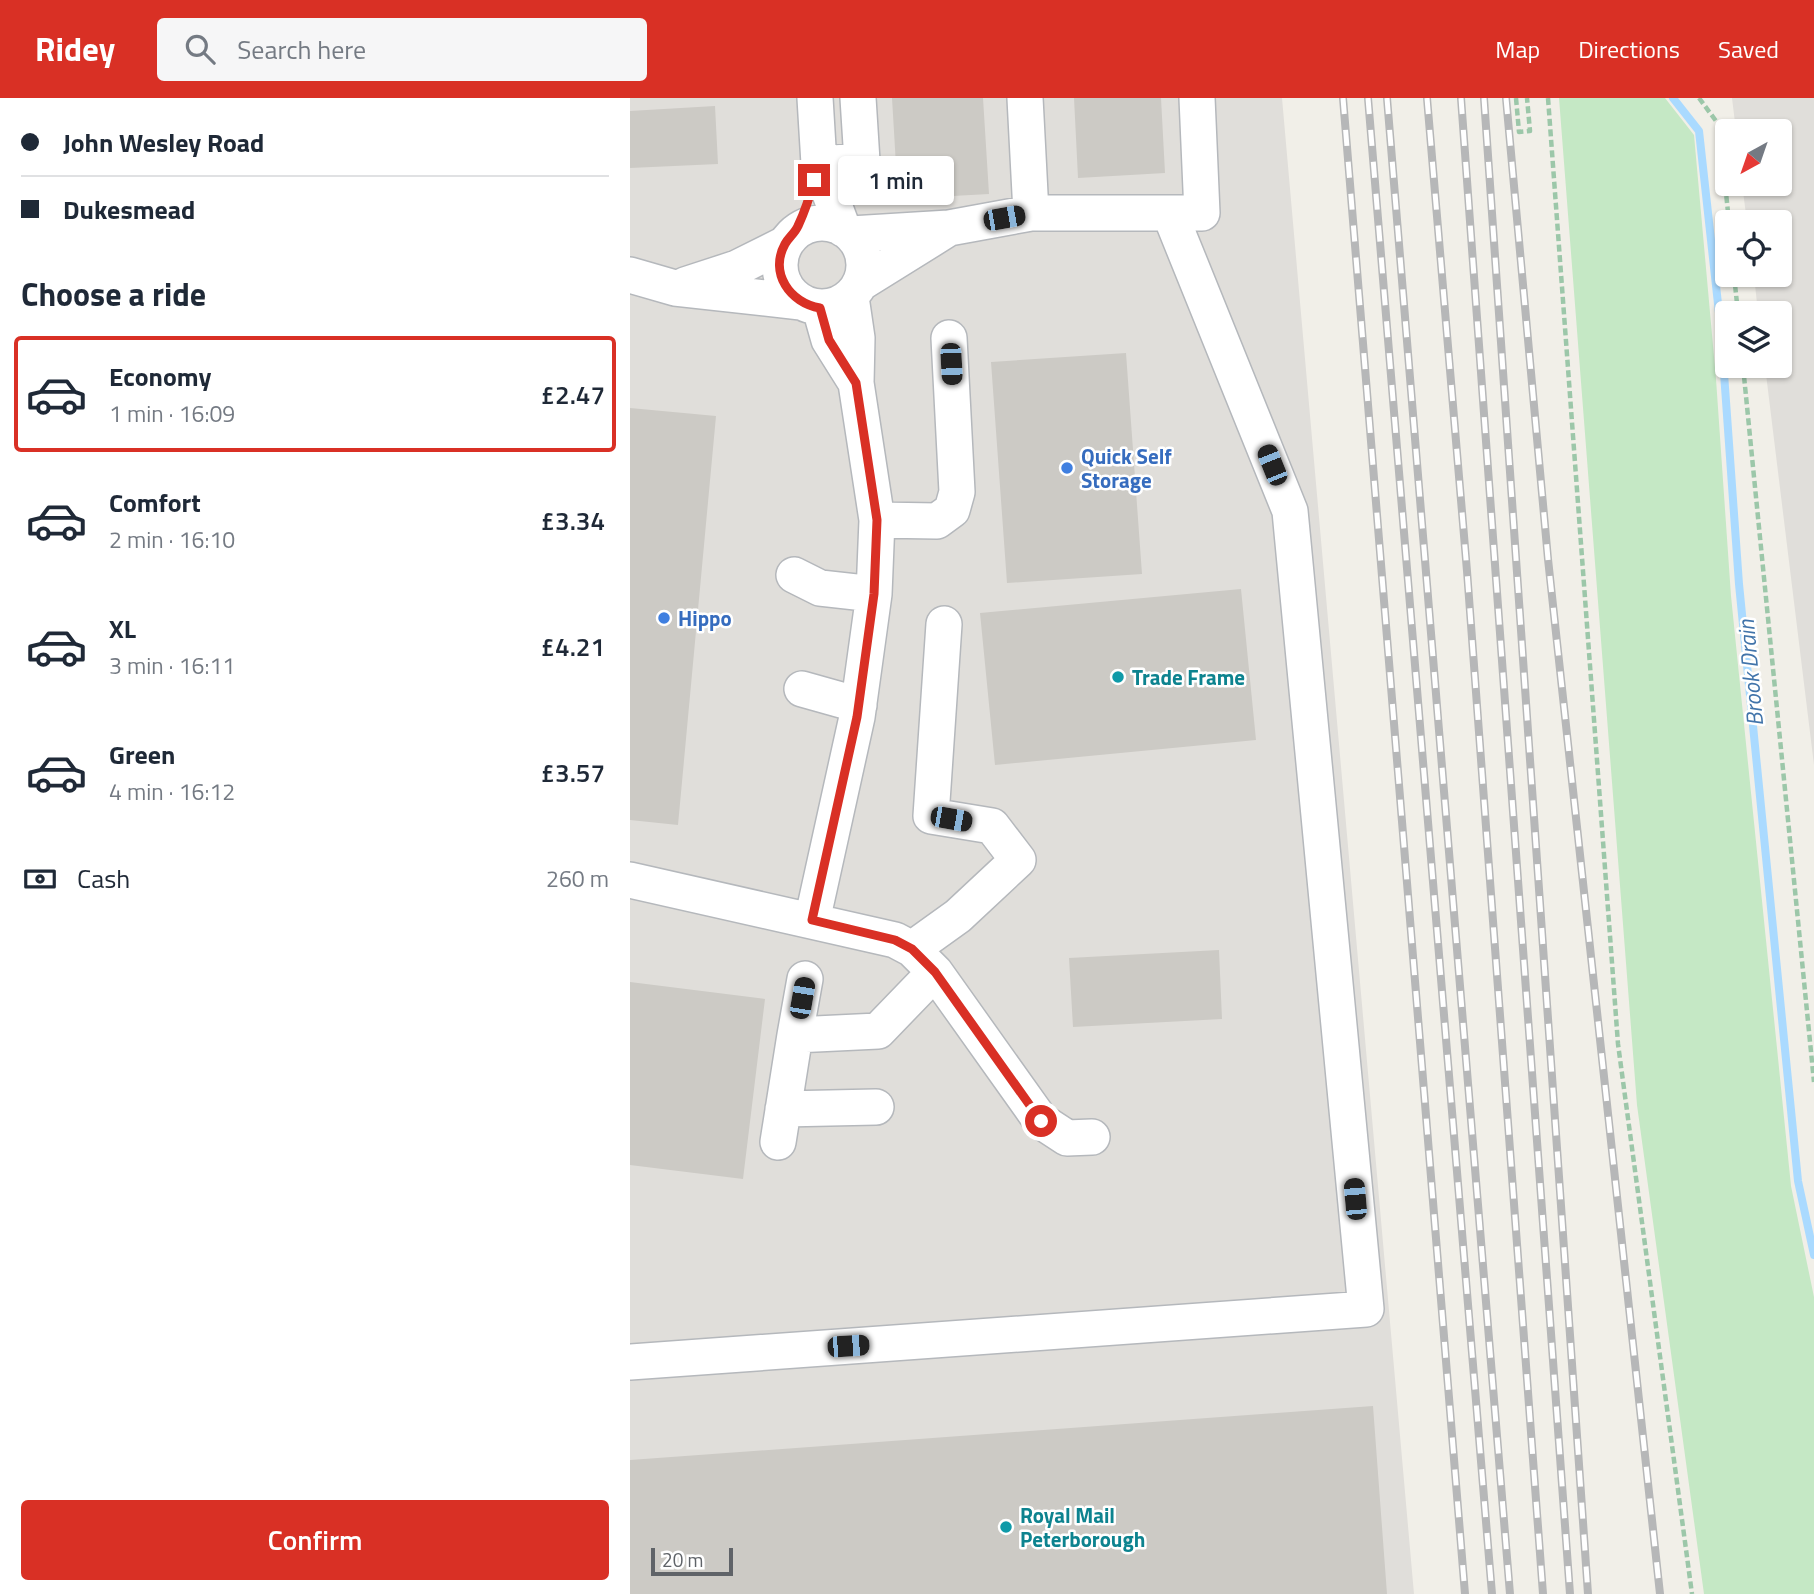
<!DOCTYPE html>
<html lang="en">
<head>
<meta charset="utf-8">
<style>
	:root { --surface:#fff; --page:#f6f6f7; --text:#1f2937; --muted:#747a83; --line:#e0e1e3; --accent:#d93025 }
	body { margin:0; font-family:"Titillium Web",sans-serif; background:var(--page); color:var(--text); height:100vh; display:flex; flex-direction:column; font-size:26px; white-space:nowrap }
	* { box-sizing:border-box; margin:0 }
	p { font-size:23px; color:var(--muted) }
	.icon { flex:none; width:38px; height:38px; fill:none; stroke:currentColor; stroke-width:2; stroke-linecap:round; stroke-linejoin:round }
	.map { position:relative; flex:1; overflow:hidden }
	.side { display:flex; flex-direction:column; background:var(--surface); width:630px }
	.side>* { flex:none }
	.top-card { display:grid; align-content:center; height:154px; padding:0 21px; background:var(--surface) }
	.needle { width:46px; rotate:220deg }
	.controls { position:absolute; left:1085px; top:21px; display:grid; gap:14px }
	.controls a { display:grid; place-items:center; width:77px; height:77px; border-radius:7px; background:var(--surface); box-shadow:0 2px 5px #0004; font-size:35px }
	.scale { position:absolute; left:21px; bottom:18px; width:82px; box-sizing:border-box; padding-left:7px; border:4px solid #5f6368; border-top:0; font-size:19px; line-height:24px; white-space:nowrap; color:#5f6368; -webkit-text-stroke:5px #fff; paint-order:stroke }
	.end { position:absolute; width:32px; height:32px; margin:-16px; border:9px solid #d93025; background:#fff; box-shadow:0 0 0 4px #fff }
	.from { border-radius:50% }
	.bubble { position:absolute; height:49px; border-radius:7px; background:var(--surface); box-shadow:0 2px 5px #0004; font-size:23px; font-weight:600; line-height:49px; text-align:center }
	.car { position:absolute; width:21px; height:42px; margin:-21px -10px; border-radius:9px; box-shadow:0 0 5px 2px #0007; background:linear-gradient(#222 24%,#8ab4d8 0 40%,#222 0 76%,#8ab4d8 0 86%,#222 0) }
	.top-card b { display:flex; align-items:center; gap:24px; height:66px; font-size:26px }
	.top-card b+b { border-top:2px solid var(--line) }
	.top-card i { width:18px; height:18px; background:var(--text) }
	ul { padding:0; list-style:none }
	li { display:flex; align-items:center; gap:21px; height:116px; margin:0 14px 10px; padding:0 7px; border:4px solid transparent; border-radius:7px }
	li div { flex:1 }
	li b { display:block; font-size:26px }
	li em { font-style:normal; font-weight:600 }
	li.active { border-color:var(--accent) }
	li>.icon { width:63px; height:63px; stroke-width:1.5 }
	h2 { padding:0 21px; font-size:32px; line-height:84px }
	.pay { display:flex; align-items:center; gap:18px; height:77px; padding:0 21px; font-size:26px }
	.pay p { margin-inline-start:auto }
	.action { display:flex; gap:14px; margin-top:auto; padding:14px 21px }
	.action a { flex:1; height:80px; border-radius:7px; background:var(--accent); color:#fff; font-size:28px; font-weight:600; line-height:80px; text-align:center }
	header { display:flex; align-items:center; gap:42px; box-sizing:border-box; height:98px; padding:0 35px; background:var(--accent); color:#fff }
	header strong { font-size:33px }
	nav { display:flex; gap:38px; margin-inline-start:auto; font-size:24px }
	.search { width:490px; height:63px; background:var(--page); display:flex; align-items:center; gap:18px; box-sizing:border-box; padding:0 24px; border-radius:7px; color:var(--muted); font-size:26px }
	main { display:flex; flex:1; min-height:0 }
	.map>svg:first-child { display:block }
	.industrial { fill:#e0deda }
	.green { fill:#c5e8c5 }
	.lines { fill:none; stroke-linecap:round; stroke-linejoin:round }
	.stream { stroke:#aadaff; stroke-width:8 }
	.building { fill:#cccac5 }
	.minor-casing { stroke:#b5b8bc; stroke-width:38 }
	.path { stroke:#9cc7a9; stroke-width:4.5; stroke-dasharray:7 3.5; stroke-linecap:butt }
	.minor { stroke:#fff; stroke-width:35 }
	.rail-casing { stroke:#b6b7b8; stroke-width:8 }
	.rail { stroke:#fff; stroke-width:5; stroke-dasharray:16; stroke-linecap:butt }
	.route { stroke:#d93025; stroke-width:9 }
	.shop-dot { fill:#3f7fe0; stroke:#fff; stroke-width:2.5 }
	.culture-dot { fill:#0f9aa8; stroke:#fff; stroke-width:2.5 }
	.labels { text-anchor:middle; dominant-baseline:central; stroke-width:5; stroke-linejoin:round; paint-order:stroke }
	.shop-label { font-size:21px; font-weight:bold; fill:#366cbe; stroke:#fff; text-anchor:start }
	.culture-label { font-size:21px; font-weight:bold; fill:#0d838f; stroke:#fff; text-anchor:start }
	.water-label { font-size:23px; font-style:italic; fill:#4174aa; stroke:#fff }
</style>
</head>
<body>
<header>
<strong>Ridey</strong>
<div class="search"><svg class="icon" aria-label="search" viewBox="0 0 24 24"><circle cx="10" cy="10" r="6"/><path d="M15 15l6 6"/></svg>Search here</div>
<nav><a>Map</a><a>Directions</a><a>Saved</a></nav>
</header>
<main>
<section class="side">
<div class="top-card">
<b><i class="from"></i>John Wesley Road</b>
<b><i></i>Dukesmead</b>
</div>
<h2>Choose a ride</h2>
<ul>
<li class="active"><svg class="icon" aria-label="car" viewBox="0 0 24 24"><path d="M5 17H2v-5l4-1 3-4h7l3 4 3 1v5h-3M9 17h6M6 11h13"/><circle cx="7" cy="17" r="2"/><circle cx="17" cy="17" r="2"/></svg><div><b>Economy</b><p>1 min · 16:09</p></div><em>£2.47</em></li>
<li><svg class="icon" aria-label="car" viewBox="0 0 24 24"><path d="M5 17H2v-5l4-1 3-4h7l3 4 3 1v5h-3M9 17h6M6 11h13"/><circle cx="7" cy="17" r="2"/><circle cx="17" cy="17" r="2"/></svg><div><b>Comfort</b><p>2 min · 16:10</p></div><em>£3.34</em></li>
<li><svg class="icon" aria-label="car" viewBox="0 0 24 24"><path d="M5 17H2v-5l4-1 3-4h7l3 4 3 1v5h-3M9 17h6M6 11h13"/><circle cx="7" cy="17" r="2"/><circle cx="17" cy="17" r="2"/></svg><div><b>XL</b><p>3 min · 16:11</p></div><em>£4.21</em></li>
<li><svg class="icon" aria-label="car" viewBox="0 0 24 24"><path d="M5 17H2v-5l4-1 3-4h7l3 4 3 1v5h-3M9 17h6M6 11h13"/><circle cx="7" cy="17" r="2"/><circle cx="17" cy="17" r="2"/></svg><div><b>Green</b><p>4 min · 16:12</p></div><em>£3.57</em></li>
</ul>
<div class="pay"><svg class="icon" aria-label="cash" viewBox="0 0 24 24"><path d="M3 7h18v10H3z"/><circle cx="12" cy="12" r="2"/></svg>Cash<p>260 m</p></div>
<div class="action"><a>Confirm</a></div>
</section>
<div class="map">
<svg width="1184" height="1496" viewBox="0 0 1184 1496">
	<rect width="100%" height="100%" fill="#f1efe8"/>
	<path class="industrial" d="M0,0H652L784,1496H0Z
		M1102,0H1184V667L1135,268H1150V215H1128L1124,177H1150V124H1117L1112,86H1150V33H1106Z"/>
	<path class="green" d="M929,0H1035L1064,37L1086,281L1101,498L1161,1088L1184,1199V1496H1074L1007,1007Z"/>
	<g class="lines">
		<path class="stream" d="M1043,0L1069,33L1091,233L1109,486L1168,1083L1184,1157"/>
	</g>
	<path class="building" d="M262,0H353L359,96L268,101Z
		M444,0H531L535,75L448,80Z
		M85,8L88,66L0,70V13Z
		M496,255L512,476L377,485L361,264Z
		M0,310L86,318L48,727L0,722Z
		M611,491L626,642L365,667L350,515Z
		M589,852L592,921L443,929L439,860Z
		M0,884L135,901L113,1081L0,1067Z
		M743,1308L757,1496H0V1362Z"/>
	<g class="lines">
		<defs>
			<path id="minor" d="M185,0L189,66L213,131
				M395,0L401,115
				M189,66L232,63L228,0
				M150 167a42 42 0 1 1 84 0a42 42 0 1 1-84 0Z
				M221,136L319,130L401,115H572L567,0
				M0,177L45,190L171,204
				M231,185L316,132
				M55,187L107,170L155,146
				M190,210L199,242L226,285
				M247,422L307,423L322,412L327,394L319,240
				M164,477L190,490L244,496
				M172,591L229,607
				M0,782L265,842L282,851L305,874L411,1023L437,1040L462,1039
				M182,823L227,619L244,496L247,422L226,285L227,240L221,199
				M282,851L328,818L388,762L362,728L301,718L314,526
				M165,937L175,881
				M153,1011L246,1009
				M148,1044L165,937L248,933L305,874
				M0,1264L736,1211L660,413L540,116"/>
		</defs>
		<use href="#minor" class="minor-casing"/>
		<path class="path" d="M886,0L889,34L900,33L897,0
			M918,0L988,946L1062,1496
			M1069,0L1089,27L1099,124
			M1104,177L1108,215
			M1113,268L1184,984"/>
		<use href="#minor" class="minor"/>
		<defs>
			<path id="rail" d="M713,0L835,1496
				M738,0L862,1496
				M757,0L880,1496
				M797,0L837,473L913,1496
				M831,0L940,1496
				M854,0L958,1496
				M876,0L918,461L1030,1496"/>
		</defs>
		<use href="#rail" class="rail-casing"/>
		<use href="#rail" class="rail"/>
	</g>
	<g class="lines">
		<path class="route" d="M184,82C180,98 175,113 168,128C165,135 159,139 155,146C139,175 160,205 190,210L199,242L226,285L247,422L244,496L227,619L182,822L265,842L282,851L305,874L411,1023"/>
	</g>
	<g class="shop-dot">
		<circle cx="437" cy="370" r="7"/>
		<circle cx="34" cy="520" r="7"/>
	</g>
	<g class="culture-dot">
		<circle cx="488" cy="579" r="7"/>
		<circle cx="376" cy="1429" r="7"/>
	</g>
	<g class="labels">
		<g class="shop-label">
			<text x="451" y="358">Quick Self<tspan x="451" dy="24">Storage</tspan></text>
			<text x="48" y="520">Hippo</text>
		</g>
		<g class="culture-label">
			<text x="502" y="579">Trade Frame</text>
			<text x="390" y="1417">Royal Mail<tspan x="390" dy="24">Peterborough</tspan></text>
		</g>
		<g class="water-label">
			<text transform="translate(1120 575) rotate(-95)">Brook Drain</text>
		</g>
	</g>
</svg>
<div class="controls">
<a><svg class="needle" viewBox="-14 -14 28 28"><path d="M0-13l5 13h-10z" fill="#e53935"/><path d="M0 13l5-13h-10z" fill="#747a83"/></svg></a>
<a><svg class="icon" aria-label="locate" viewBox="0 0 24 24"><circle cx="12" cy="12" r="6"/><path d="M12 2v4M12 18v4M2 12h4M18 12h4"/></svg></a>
<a><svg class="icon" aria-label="layers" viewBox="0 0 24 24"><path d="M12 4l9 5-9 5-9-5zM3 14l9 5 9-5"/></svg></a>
</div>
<div class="scale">20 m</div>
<i class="end from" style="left:411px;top:1023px"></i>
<i class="end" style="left:184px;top:82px"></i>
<div class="bubble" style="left:208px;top:58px;width:116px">1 min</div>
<i class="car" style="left:374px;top:120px;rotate:80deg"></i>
<i class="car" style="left:321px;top:266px;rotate:177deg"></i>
<i class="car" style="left:642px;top:367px;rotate:338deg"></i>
<i class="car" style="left:321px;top:721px;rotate:100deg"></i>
<i class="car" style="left:172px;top:900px;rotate:10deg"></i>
<i class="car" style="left:725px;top:1101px;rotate:355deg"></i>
<i class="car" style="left:218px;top:1248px;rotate:86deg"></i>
</div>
</main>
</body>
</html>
